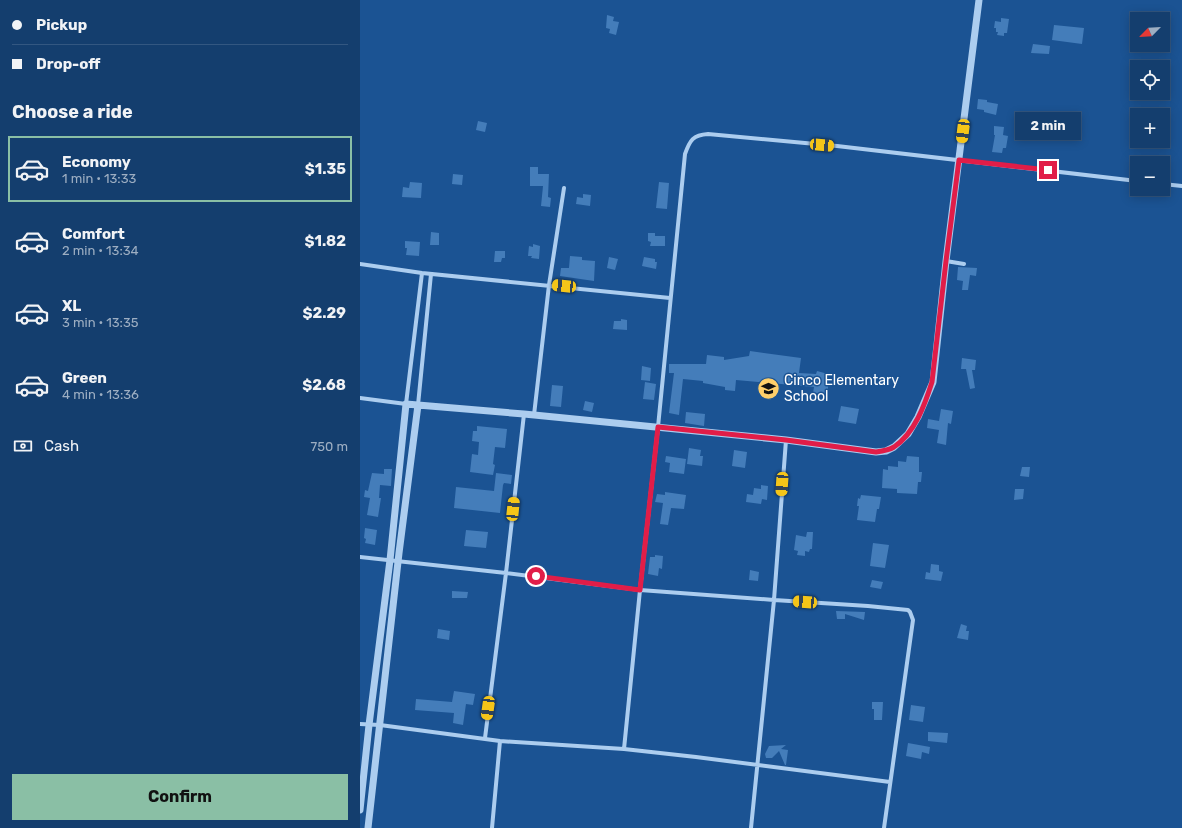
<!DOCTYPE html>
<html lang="en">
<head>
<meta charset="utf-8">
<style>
	:root { --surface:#143e6e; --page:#1d4573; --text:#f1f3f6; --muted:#9daec2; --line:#335781; --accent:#8abfa5 }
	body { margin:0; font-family:Rubik,sans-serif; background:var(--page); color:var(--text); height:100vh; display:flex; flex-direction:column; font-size:15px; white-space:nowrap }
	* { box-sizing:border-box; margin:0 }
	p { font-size:13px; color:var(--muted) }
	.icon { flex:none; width:22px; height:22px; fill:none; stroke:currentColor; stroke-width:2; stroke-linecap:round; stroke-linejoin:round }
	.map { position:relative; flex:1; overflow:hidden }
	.drawer { display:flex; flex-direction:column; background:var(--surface); width:360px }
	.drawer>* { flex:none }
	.top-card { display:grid; align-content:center; height:88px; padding:0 12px; background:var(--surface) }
	.needle { width:26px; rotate:246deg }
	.fabs { position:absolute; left:770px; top:12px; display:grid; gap:8px }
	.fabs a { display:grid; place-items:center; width:40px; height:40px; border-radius:0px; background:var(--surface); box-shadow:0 2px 10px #0003,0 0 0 1px var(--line); font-size:20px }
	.end { position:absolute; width:18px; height:18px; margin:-9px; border:5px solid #e11d48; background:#fff; box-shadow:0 0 0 2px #fff }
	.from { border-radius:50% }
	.bubble { position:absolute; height:28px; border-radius:0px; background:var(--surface); box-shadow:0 2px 10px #0003,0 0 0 1px var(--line); font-size:13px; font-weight:700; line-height:28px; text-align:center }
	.car { position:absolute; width:12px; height:24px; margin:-12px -6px; border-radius:5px; box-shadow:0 0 3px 1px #0007; background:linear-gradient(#f5c518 24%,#345 0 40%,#f5c518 0 76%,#345 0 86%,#f5c518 0) }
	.top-card b { display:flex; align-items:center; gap:14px; height:38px; font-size:15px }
	.top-card b+b { border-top:1px solid var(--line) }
	.top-card i { width:10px; height:10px; background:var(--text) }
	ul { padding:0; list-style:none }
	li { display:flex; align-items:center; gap:12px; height:66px; margin:0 8px 6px; padding:0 4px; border:2px solid transparent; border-radius:0px }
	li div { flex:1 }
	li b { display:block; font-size:15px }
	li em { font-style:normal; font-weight:700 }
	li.selected { border-color:var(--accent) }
	li>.icon { width:36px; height:36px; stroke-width:1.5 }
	h2 { padding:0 12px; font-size:18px; line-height:48px }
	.pay { display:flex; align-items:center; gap:10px; height:44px; padding:0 12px; font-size:15px }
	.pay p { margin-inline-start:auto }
	.cta { display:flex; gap:8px; margin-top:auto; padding:8px 12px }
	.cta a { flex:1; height:46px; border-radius:0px; background:var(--accent); color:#111; font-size:16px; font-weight:700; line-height:46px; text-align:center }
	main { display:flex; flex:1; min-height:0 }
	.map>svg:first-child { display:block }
	.building { fill:#447dba }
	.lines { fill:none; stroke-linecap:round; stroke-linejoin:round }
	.minor { stroke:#accdef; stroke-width:4 }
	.tertiary { stroke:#accdef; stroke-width:7 }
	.route { stroke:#e11d48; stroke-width:5 }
	.labels { text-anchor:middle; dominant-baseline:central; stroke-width:3; stroke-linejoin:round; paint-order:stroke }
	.poi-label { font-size:14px; fill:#fff; stroke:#1b5393; text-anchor:start }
</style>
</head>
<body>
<main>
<section class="drawer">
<div class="top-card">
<b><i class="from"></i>Pickup</b>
<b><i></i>Drop-off</b>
</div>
<h2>Choose a ride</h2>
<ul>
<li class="selected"><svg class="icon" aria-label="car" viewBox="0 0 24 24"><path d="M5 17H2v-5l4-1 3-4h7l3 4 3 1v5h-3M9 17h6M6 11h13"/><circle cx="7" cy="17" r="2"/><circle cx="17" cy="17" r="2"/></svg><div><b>Economy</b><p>1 min · 13:33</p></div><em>$1.35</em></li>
<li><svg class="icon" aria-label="car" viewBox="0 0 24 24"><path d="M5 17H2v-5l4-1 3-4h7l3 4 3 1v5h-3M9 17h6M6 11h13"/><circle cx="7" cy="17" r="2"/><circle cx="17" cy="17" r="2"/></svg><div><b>Comfort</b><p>2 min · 13:34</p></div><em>$1.82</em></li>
<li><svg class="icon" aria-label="car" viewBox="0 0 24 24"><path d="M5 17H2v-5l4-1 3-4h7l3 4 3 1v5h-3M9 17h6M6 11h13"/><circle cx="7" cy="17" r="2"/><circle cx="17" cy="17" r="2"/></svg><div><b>XL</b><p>3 min · 13:35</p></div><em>$2.29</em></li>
<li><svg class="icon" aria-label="car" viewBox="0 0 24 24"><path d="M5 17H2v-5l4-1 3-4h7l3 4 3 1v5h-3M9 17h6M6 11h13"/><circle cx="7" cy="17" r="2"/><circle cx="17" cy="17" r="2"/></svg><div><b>Green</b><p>4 min · 13:36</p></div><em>$2.68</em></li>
</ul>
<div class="pay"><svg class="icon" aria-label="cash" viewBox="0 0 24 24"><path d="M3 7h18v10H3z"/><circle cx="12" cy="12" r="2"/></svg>Cash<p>750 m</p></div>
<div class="cta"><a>Confirm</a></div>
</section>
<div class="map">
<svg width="822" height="828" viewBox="0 0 822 828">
	<rect width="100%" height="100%" fill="#1b5393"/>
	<path class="building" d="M247,15L254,17L253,21L259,22L256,35L249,33L250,29L246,28Z
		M641,18L649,19L647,33H644V36L637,35L638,32H636V28H634L635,21L641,22Z
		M694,25L724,28L722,44L692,40Z
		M673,44L690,46L689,54L671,53Z
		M618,99L627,100V102L638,104L636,115L624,112V110L617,109Z
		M118,121L127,123L125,132L116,130Z
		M634,126L644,127L643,135L648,136L646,148H643L642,153L632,152L635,135H634Z
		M170,167H178V174H189L188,197L191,198L190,207L181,206L183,186H170Z
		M93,174L103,175L102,185L92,184Z
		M50,182L62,183L61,198L42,197L43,187L49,188Z
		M299,182L309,183L307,209L296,208Z
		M223,194L231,195L230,206L216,204L217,197L223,198Z
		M71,232L79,233V245H70Z
		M288,233H295V236H305V246H290L291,242L288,241Z
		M45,241L60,242L59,256L46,255L47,248H45Z
		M173,244L180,246L179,259L171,258L172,256H168L169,246L173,247Z
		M135,251H145V258H142L141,262H134Z
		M210,256L222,257V260L235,261L234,281L200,276L201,268H209Z
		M249,257L258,259L255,270L247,268Z
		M284,257L295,259V262H297L296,269L282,266Z
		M598,267L617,268L616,276L610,275L608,290H602L603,281L597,280Z
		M261,319L267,320V330L253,329L254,321H261Z
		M390,351L441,358L439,373L456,374L457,371L468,374V394L453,393L454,387L376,380L375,391L365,390V387L343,383V381L323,379L319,415L309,413L314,373H309V364H346L347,355L364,357V360L389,356Z
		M602,358L616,360L615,370H612L615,388L610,389L606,369H601Z
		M282,366L291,368L290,381L281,380Z
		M285,382L296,384L294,400L283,399Z
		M192,385L203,386L201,407L190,406Z
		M225,401L234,403L232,412L223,410Z
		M481,406L499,409L496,424L478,421Z
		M581,409L593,411L591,424L588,423L586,445L577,443L579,430L567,428L568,419L579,421Z
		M326,412L345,414L344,426L325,423Z
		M117,426L147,429L145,448L135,447L133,464L135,465L133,475L110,472L112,454L118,455L119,442L112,441L113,431H117Z
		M329,448L341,450L340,456H343L342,466L327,464Z
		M374,450L387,452L385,468L372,466Z
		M306,456L326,459L324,474L309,472L310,463L305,462Z
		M547,456L559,457V472H562L561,482H558L557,494L537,493V489L522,488L523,469L528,470V466L538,467V461L546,462Z
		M662,467H670L669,477L660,476Z
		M24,469H32L31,486L20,485L19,498H21L18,517L7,515L10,498L4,497L5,490L8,491L12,473L24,474Z
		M136,473L152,475L151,484L144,483L143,485L140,513L94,508L96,487L134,491Z
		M401,485L408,486L407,500L402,499L401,504L386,502L387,494L393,495L394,488L401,489Z
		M655,489H664L663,499L654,500Z
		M305,492L326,495L324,509L311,508L308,525L300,524L303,503L295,502L297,494L305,495Z
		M501,495L521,497L519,509H517L515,522L497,520L499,506H497L498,498L500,499Z
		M5,528L17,530L15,545L5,543L6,539L4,538Z
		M106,530L128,532L126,548L104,546Z
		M447,532H453L452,549H450L449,552L445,551V556L437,555L438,551L434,550L436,535L446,537Z
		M513,543L529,545L525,568L510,566Z
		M295,555L303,556L302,569L299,568L298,576L288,574L290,557H295Z
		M571,564L579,565V571L583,572L581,581L565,579L566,572L570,573Z
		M390,570L399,572L398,581L389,580Z
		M512,580L523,582L521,589L510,587Z
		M92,591L108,592L107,598H92Z
		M476,611L505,612L504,620L485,614V619H477Z
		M601,624L607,626L606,631H609L608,640L597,638Z
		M78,629L90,631L89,640L77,638Z
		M94,691L115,694L113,705L106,704L103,725L93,723L94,713L55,710L56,699L92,702Z
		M512,702H523L522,720H514V709H512Z
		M551,705L565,707L563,722L549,720Z
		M568,732L588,733L587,743L568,741Z
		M548,743L570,747L569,754L562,752L561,759L546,756Z
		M426,745L421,749L428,750L426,765H425L419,751L412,758H406L405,754L409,746Z"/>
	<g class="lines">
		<path class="minor" d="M803,184L822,186
			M586,261L604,264
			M0,264L62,273L310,298
			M0,398L46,404L62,273
			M58,405L71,274
			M174,415L189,285L204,188
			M0,557L146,573L280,590L414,600L508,606L548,610L550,612L553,620L524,828
			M0,724L20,725L140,741L264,749L336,757L530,782
			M125,738L146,573L164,414
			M264,749L280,590L298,427L325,154C330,140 333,135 348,134L477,146L777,181
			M132,828L140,741
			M391,828L414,600L426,440"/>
		<path class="tertiary" d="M0,810L9,725L30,560L46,404L164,414L426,440L516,452L526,451L534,447L548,434L558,417L573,382L586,261L619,0
			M8,828L39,553L58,405"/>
	</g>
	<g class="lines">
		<path class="route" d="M176,576L280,590L298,427L426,440L516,452C523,451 529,450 534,447C555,433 565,404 572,382L586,261L599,160L688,170"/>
	</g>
	<defs>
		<symbol id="school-disc" viewBox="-11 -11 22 22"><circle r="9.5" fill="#ffcf6a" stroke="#1b5393"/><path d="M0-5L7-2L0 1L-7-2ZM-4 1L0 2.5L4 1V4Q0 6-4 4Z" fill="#111"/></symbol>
	</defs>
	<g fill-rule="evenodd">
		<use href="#school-disc" x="396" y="376" width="25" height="25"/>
	</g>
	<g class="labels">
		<g class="poi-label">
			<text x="424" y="380">Cinco Elementary<tspan x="424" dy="16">School</tspan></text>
		</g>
	</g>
</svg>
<div class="fabs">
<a><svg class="needle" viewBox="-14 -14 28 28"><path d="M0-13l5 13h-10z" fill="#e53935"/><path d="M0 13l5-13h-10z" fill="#9daec2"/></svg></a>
<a><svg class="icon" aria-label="locate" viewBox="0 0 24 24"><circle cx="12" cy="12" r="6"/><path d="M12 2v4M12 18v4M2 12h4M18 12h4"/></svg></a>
<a>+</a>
<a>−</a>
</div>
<i class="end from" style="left:176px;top:576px"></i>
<i class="end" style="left:688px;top:170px"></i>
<div class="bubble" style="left:655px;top:112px;width:66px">2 min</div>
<i class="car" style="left:603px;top:131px;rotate:187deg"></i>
<i class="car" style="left:462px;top:145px;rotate:95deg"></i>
<i class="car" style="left:204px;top:286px;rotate:276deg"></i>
<i class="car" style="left:422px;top:484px;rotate:184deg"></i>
<i class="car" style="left:153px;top:509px;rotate:6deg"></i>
<i class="car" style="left:445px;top:602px;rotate:274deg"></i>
<i class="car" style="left:128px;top:708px;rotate:188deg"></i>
</div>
</main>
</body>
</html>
